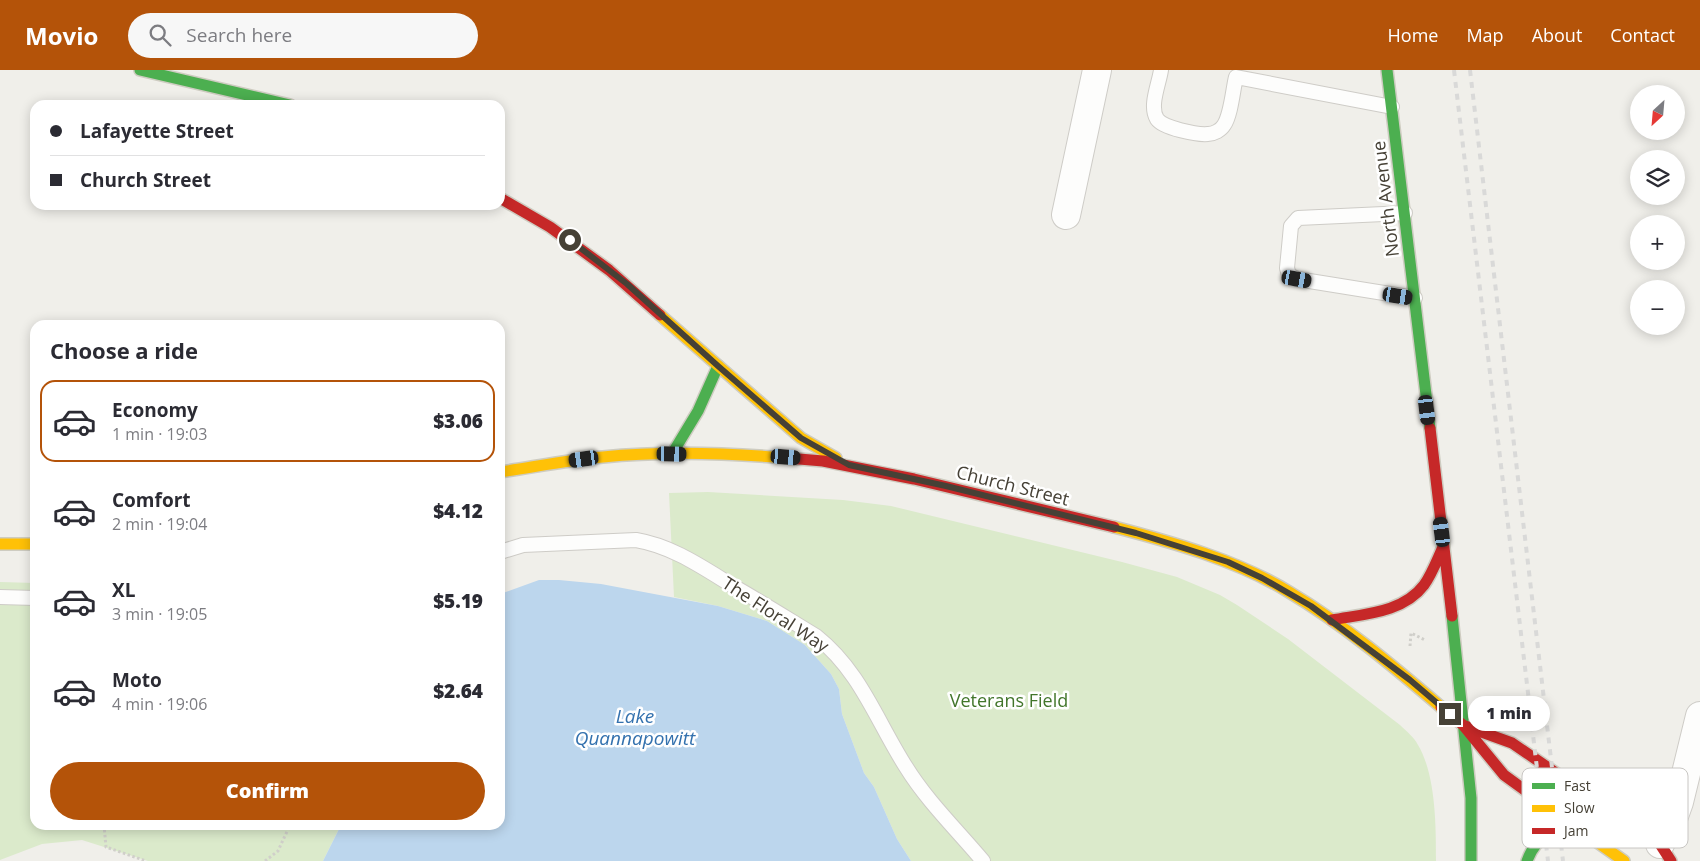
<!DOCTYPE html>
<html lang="en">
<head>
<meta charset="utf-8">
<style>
	:root { --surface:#fff; --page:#f7f7f7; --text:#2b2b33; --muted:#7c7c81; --line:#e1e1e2; --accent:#b45309 }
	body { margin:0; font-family:"Open Sans",sans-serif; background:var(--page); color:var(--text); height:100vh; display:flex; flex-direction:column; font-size:19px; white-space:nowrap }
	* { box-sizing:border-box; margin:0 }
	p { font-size:16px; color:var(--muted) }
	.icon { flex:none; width:28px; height:28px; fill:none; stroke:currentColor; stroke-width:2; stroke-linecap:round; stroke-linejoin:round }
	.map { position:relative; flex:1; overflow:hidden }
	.sheet { position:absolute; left:30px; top:250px; width:475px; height:510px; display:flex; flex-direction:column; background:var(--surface); border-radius:15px; box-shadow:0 2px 12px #0003 }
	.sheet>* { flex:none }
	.hud { position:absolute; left:30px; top:30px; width:475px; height:110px; border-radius:15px; box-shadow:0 2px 12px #0003; display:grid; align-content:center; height:110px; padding:0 20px; background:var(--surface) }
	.needle { width:32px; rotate:206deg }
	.controls { position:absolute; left:1630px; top:15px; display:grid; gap:10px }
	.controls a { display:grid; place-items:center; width:55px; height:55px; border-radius:50%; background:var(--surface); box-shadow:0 2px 12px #0003; font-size:25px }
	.end { position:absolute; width:22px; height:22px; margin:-11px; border:6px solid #464136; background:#fff; box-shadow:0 0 0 2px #fff }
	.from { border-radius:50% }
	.bubble { position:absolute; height:35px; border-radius:18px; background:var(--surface); box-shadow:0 2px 12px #0003; font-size:16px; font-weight:800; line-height:35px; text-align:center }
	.car { position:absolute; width:15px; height:30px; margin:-15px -8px; border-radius:6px; box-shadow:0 0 4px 1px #0007; background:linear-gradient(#222 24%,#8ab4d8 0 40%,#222 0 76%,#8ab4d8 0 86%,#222 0) }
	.hud b { display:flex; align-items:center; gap:18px; height:48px; font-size:19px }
	.hud b+b { border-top:1px solid var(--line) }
	.hud i { width:12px; height:12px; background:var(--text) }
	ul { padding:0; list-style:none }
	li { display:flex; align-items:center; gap:15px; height:82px; margin:0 10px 8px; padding:0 10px; border:2px solid transparent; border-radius:15px }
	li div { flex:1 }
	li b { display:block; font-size:19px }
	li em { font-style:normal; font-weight:800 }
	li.selected { border-color:var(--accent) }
	li>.icon { width:45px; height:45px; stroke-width:1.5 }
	h2 { padding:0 20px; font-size:22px; line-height:60px }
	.button { display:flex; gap:10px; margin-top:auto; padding:10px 20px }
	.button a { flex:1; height:58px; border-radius:30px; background:var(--accent); color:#fff; font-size:20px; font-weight:800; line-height:58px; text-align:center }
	header { display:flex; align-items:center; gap:30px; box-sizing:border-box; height:70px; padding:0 25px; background:var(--accent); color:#fff }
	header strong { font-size:24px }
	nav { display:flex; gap:28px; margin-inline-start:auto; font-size:18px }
	.search { width:350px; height:45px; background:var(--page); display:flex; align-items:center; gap:12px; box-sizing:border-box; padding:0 18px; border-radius:28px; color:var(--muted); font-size:19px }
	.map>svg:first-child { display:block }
	.green { fill:#dbeacb }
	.water { fill:#bcd6ed }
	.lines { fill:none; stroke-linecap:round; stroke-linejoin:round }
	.lane-casing { stroke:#ceccc7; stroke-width:16 }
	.street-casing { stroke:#ceccc7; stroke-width:30 }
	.fast-casing { stroke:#ceccc1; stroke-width:14 }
	.slow-casing { stroke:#ceccc1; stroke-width:14 }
	.jam-casing { stroke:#ceccc1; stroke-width:14 }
	.path { stroke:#d0cfca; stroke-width:3; stroke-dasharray:2.5 2.5; stroke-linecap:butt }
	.lane { stroke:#fdfdfc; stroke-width:14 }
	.street { stroke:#fdfdfc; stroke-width:28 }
	.fast { stroke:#4caf50; stroke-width:11 }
	.slow { stroke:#ffc107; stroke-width:11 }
	.jam { stroke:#c62828; stroke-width:11 }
	.rail { stroke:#d9d9d8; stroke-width:4; stroke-dasharray:6 6; stroke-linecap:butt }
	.route { stroke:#464136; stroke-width:6 }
	.labels { text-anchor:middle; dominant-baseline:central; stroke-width:5; stroke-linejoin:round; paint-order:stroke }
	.street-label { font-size:18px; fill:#464136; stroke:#fff }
	.park-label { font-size:18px; fill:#42762b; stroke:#fff }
	.water-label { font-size:19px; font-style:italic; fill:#3371ae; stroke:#fff }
	.key { fill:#fff; stroke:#c8c6c3; stroke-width:1 }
	.key-label { font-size:14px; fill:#464136 }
</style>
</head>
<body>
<header>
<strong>Movio</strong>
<div class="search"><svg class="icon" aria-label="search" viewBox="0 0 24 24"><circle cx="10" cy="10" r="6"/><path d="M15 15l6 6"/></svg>Search here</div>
<nav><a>Home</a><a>Map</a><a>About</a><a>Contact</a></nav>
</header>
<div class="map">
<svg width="1700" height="791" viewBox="0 0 1700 791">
	<rect width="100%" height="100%" fill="#f0efea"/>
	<path class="green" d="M708,422L843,430L891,436L1122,492L1177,507L1220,525L1237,535L1288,569L1400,655C1406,661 1414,667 1418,675C1436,705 1436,757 1436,791H911L897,769L874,717L864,703L842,644L839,619L831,604L805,575L767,551L718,536L674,527L669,423Z
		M0,512L35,513V755H341L323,791H148L82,770L42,774L0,790Z"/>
	<path class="water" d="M539,510H559L601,514L718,536L767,551L805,575L831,604L839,619L842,644L864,703L874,717L897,769L911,791H323L341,755H500V524Z"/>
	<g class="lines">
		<defs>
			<path id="lane" d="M1161,0C1159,14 1149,36 1157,49C1163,58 1197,65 1208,64C1214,64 1221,60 1224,55C1231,45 1233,19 1236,7L1392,37
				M1405,143L1298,148L1291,156L1287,198L1289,205L1297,209L1415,228
				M500,482L523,475L636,470C672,476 702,497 733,516C761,532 788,549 816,566C861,602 876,650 906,697C927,731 957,760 983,791
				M0,527L35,528"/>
			<path id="street" d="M1066,145L1097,0
				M1660,774L1674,746L1679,732L1700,646"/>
			<path id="fast" d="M140,0L290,35
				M1387,0L1430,358
				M672,384L698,341L718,296
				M1452,546L1471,728V791
				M1527,791C1536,766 1554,757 1580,759"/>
			<path id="slow" d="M660,245L801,368L836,388
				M500,402C534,397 568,390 603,387C663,381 726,383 787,388
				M1114,457C1172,472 1239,491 1289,522C1343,554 1393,596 1441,637
				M0,474H35
				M1559,745L1624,791"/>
			<path id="jam" d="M500,128L550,157L609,200L660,245
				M1430,358L1452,546
				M787,388L823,391L914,409L1114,457
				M1332,550C1363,544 1403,543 1424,515C1432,504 1437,490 1443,477
				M1441,637L1463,655L1504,705L1559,745
				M1465,656L1512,673L1660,774L1671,791"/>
		</defs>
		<use href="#lane" class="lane-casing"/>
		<use href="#street" class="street-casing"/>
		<use href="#fast" class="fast-casing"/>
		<use href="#slow" class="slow-casing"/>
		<use href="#jam" class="jam-casing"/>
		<path class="path" d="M1410,576L1411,563L1425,570
			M104,755L106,777L146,791
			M265,791L278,781L290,755"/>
		<use href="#lane" class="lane"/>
		<use href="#street" class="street"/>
		<use href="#fast" class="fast"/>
		<use href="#slow" class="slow"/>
		<use href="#jam" class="jam"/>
		<path class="rail" d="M1454,0L1548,791
			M1470,0L1563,791"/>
	</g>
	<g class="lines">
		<path class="route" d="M570,170L627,214L718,296L801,368L849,395L946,416L1136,463L1228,492L1262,508L1311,536L1410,610L1450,644"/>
	</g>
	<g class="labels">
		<g class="street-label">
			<text transform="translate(1385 129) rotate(-97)">North Avenue</text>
			<text transform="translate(1013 415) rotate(14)">Church Street</text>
			<text transform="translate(776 544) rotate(33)">The Floral Way</text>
		</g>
		<g class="park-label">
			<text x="1009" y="630">Veterans Field</text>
		</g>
		<g class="water-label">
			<text x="635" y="646">Lake<tspan x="635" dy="22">Quannapowitt</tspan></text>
		</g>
	</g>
	<rect x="1522" y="698" width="166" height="80" rx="8" class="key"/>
	<rect x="1532" y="713" width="23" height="6" fill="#4caf50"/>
	<rect x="1532" y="735" width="23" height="7" fill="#ffc107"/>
	<rect x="1532" y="758" width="23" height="6" fill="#c62828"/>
	<g class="key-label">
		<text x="1564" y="721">Fast</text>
		<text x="1564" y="743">Slow</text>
		<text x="1564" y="766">Jam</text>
	</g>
</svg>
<div class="controls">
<a><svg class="needle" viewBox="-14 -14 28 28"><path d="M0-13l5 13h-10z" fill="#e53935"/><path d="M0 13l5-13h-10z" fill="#7c7c81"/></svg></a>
<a><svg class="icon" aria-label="layers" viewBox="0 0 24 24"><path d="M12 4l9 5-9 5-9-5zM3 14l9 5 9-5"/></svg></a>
<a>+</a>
<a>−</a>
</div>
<i class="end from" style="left:570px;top:170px"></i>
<i class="end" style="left:1450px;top:644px"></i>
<div class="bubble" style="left:1468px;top:626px;width:82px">1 min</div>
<i class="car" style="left:1297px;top:209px;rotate:100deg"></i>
<i class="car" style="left:1398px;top:226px;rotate:99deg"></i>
<i class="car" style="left:1427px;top:340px;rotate:173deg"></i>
<i class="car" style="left:672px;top:384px;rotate:91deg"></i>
<i class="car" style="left:786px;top:387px;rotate:95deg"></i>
<i class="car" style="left:584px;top:389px;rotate:262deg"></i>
<i class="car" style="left:1442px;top:462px;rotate:353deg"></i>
<div class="hud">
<b><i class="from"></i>Lafayette Street</b>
<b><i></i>Church Street</b>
</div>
<section class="sheet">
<h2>Choose a ride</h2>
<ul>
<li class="selected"><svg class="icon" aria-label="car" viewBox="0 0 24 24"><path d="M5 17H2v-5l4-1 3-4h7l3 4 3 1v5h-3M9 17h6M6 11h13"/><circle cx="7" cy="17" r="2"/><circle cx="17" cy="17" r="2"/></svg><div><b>Economy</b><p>1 min · 19:03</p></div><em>$3.06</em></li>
<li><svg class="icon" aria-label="car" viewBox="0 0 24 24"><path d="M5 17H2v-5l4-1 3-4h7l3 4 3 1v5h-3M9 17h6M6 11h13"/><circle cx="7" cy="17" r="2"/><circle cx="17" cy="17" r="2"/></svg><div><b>Comfort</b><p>2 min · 19:04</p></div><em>$4.12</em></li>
<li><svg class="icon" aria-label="car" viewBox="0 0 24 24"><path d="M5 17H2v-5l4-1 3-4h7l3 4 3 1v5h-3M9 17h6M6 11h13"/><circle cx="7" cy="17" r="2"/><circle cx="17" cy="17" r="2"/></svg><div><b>XL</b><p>3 min · 19:05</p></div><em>$5.19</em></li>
<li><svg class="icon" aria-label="car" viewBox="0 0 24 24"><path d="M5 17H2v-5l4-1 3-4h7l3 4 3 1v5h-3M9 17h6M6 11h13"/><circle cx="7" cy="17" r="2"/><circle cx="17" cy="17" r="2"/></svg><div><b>Moto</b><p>4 min · 19:06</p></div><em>$2.64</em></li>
</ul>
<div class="button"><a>Confirm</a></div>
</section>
</div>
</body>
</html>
